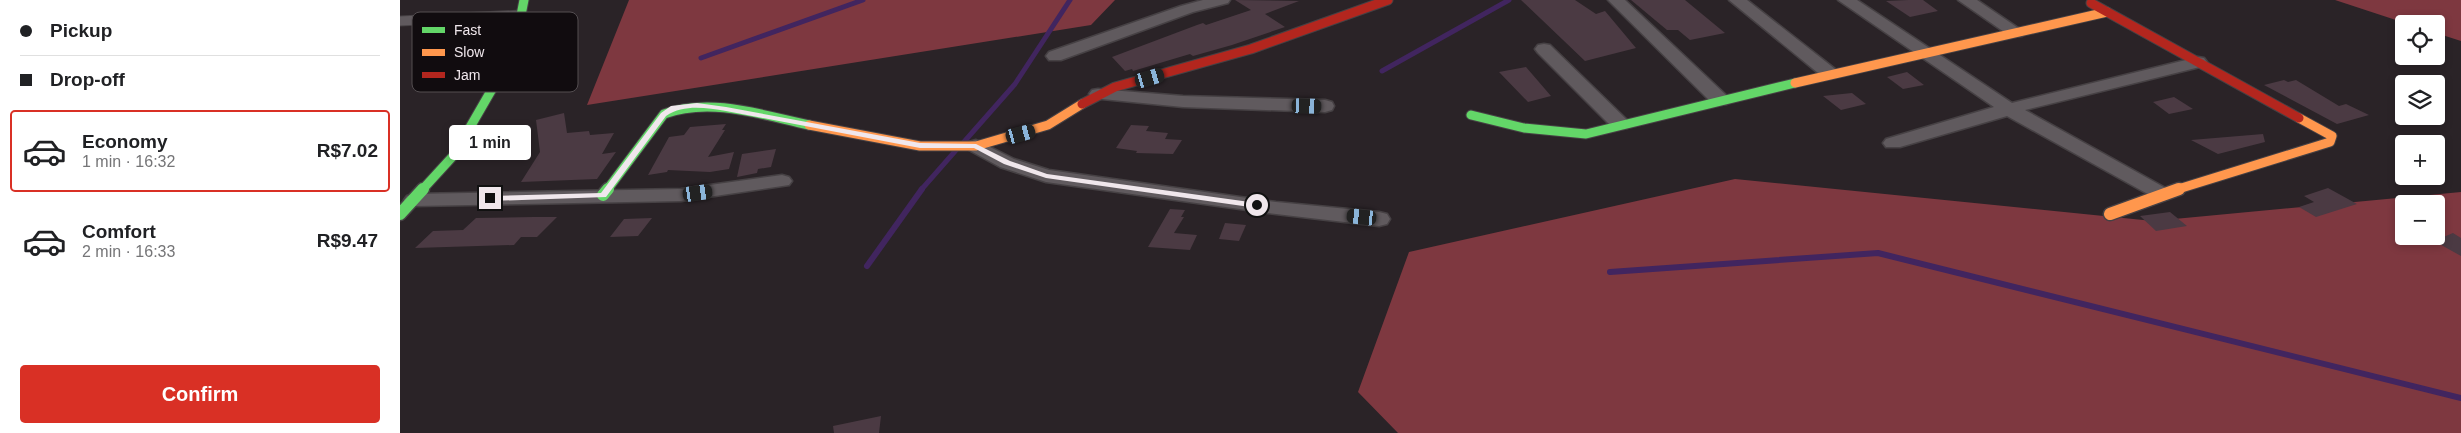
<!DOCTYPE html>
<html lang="en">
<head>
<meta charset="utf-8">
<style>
	:root { --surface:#fff; --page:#f2f2f2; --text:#202124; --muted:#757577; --line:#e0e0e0; --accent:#d93025 }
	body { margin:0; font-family:Arial,sans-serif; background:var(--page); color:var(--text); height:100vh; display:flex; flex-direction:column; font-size:19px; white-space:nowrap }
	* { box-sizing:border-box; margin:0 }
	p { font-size:16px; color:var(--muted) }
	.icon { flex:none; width:28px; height:28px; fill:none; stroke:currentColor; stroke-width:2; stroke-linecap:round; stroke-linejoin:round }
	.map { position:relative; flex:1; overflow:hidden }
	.side { display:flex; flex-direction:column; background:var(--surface); width:400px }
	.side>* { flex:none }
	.guide { display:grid; align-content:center; height:110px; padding:0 20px; background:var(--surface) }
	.tools { position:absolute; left:1995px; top:15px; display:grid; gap:10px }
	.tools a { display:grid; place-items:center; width:50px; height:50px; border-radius:5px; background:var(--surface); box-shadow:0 2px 8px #0003; font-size:25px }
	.end { position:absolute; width:22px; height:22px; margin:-11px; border:6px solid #f0e7ec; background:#111; box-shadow:0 0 0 2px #111 }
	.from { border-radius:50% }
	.bubble { position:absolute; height:35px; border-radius:5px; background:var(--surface); box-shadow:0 2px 8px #0003; font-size:16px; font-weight:800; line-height:35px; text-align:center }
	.car { position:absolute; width:15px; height:30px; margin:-15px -8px; border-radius:6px; box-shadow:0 0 4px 1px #0007; background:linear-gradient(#222 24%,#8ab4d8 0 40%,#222 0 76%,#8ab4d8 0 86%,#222 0) }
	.guide b { display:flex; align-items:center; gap:18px; height:48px; font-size:19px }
	.guide b+b { border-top:1px solid var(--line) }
	.guide i { width:12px; height:12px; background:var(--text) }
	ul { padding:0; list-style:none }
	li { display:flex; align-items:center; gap:15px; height:82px; margin:0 10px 8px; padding:0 10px; border:2px solid transparent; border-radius:5px }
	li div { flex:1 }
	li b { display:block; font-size:19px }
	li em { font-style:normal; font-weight:800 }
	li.active { border-color:var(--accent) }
	li>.icon { width:45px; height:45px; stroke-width:1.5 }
	.primary-button { display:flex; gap:10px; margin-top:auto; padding:10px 20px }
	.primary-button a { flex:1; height:58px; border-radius:5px; background:var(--accent); color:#fff; font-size:20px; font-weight:800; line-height:58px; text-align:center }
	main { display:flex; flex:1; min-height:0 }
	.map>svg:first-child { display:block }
	.forest { fill:#7e3840; fill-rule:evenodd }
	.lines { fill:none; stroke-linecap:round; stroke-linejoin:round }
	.stream-far1 { stroke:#41255f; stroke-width:5 }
	.stream { stroke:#41255f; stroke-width:6 }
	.building { fill:#4b3a43 }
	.lane-casing { stroke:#464144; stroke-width:11 }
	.street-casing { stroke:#464144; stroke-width:3 }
	.fast-far1-casing { stroke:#464144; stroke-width:11 }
	.fast-casing { stroke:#464144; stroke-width:15 }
	.slow-far1-casing { stroke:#464144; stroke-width:11 }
	.slow-casing { stroke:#464144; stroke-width:15 }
	.jam-casing { stroke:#464144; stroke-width:11 }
	.lane { stroke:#605a5e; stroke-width:9 }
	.street { fill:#605a5e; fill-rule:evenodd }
	.fast-far1 { stroke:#63d668; stroke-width:9 }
	.fast { stroke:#63d668; stroke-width:12 }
	.slow-far1 { stroke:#ff974d; stroke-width:9 }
	.slow { stroke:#ff974d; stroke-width:12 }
	.jam { stroke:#b3261e; stroke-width:9 }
	.route { fill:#f0e7ec }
	.key { fill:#110c0f; stroke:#544e51; stroke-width:1 }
	.key-label { font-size:14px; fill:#f0e7ec }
</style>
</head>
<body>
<main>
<section class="side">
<div class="guide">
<b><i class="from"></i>Pickup</b>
<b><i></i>Drop-off</b>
</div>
<ul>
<li class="active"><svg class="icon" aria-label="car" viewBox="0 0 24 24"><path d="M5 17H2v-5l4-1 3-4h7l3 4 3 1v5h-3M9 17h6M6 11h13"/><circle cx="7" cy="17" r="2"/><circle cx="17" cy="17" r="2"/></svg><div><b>Economy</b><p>1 min · 16:32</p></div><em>R$7.02</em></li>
<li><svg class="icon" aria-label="car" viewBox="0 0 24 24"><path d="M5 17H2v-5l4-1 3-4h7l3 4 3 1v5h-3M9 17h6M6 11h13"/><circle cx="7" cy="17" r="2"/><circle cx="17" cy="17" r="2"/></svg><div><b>Comfort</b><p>2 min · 16:33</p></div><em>R$9.47</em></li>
</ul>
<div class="primary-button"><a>Confirm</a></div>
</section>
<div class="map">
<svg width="2061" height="433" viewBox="0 0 2061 433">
	<rect width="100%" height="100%" fill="#2a2327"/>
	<path class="forest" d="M229,0H715L691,25L187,105Z
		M1935,0H2061V41L2036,33V24H2008Z
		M1335,179L1753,221L2061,192V433H998L958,392L1009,252ZM2004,204H2036V236H2004Z"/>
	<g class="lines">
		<path class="stream-far1" d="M301,58L463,0
			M982,71L1109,0
			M563,143L615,84L670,0
			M521,190L557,149"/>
		<path class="stream" d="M467,266L522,189
			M1210,272L1478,253L2061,398"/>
	</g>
	<path class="building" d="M835,0L899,1L865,14L885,27L832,45L793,56L790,54L733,71L732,69L725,71L712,57L797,25L803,23L806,25L851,10Z
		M1121,0H1175L1196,14L1205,11L1236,48L1185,61Z
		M1231,0H1285L1325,33L1290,40L1278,30H1267Z
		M1508,0H1523L1538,11L1510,17L1486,1Z
		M1126,67L1151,96L1128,102L1099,72Z
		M1507,72L1524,85L1503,89L1487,77Z
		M1884,80L1888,82L1896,80L1939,106L1946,104L1969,115L1937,124L1864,85Z
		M1452,93L1466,104L1441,110L1423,96Z
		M1774,97L1793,109L1769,114L1753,102Z
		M164,113L167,133L189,131L190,135L214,133L202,154L216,152L197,179L121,182L140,152L136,120Z
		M326,124L322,130H325L308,157L334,152L329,169L310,172L268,170L267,172L248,175L269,137L284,135L290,127Z
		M731,125L749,126L746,131L768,133L765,139L782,140L773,154L736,153L737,151L716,148Z
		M1863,134L1865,142L1818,154L1791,140Z
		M376,149L371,167L358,169L357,173L337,177L342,154Z
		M1928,188L1957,204L1916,217L1899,207L1914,202L1904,196Z
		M770,209L785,210L781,217H784L774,233L797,235L790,250L748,247Z
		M1770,212L1787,226L1756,231L1740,216Z
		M134,217H157L137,237H121L114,245L15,248L33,231L63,230L76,218Z
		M252,218L238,236L210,237L224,219Z
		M825,223L846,225L839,241L819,239Z
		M2053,233L2061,238V256L2034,241Z
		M481,416L479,433H434L433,426Z"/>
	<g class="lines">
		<defs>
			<path id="lane" d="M0,21L121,15"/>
			<path id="street" d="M803,0H830L828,3L793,12L661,60H649L646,56L649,52L781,6Z
				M1208,0H1225L1327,96L1329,100L1327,104H1313Z
				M1329,0H1347L1435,69L1438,73L1435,77H1423Z
				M1438,0H1457L1612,103L1798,57L1804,58L1807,62L1804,66L1625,110L1769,190L1772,194L1769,198L1762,200L1755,198L1607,116L1500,147H1486L1483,143L1486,139L1594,107Z
				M1558,0H1577L1624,32L1622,36H1610Z
				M1144,44L1150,45L1227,120L1229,124L1227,128H1213L1138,53L1135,49L1138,45Z
				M698,89L783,96L925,100L932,102L934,106L932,110L925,112L783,107L692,98L689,94L692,90Z
				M576,140L614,159L649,170L876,202L979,212L987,214L990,219L987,224L979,226L876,214L646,182L600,167L569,150L566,146L569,142Z
				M382,175L389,177L392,181L389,185L281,201L14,206L7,204L4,200L7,196L14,194L281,189Z"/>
			<path id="fast-far1" d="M1071,115L1124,128L1186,134L1395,83
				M22,190L54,155L114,51L124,0
				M207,190L264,114C311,97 362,115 409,125"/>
			<path id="fast" d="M203,195L208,189
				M0,214L23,189"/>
			<path id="slow-far1" d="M1395,83L1707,12
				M409,125L520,146H576L648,125L682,104
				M1775,190L1930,142L1932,136L1899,118"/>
			<path id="slow" d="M1710,214L1779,189"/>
			<path id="jam" d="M1691,3L1899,118
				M682,104L715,87L851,49L988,0"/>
		</defs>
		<use href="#lane" class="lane-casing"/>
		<use href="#street" class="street-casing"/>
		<use href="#fast-far1" class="fast-far1-casing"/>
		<use href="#fast" class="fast-casing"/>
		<use href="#slow-far1" class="slow-far1-casing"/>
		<use href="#slow" class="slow-casing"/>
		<use href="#jam" class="jam-casing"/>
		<use href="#lane" class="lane"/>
		<use href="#street" class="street"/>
		<use href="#fast-far1" class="fast-far1"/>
		<use href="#fast" class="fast"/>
		<use href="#slow-far1" class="slow-far1"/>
		<use href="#slow" class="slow"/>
		<use href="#jam" class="jam"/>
	</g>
	<path class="route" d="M297,103L326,107L520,143L576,144L610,161L647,174L857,203L861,205L857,208L646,178L604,164L574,148H520L326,111C306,108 284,104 266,116L206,197L90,201L86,198L90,196L201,193L261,113L271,106Z"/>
	<rect x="12" y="12" width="166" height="80" rx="8" class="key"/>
	<rect x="22" y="27" width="23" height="6" fill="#63d668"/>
	<rect x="22" y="49" width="23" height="7" fill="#ff974d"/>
	<rect x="22" y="72" width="23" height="6" fill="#b3261e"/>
	<g class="key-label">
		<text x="54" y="35">Fast</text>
		<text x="54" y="57">Slow</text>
		<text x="54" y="80">Jam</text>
	</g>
</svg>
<div class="tools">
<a><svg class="icon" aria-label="locate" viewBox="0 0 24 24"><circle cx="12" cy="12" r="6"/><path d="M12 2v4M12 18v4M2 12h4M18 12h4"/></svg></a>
<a><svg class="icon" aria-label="layers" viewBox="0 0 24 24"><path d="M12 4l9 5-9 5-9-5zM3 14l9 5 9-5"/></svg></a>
<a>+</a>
<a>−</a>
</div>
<i class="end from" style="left:857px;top:205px"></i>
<i class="end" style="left:90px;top:198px"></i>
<div class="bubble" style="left:49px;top:125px;width:82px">1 min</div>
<i class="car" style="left:750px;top:78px;rotate:74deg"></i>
<i class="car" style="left:907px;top:106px;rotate:92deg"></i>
<i class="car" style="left:621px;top:134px;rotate:75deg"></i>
<i class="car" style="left:298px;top:193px;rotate:82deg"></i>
<i class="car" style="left:962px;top:217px;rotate:276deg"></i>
</div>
</main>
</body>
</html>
